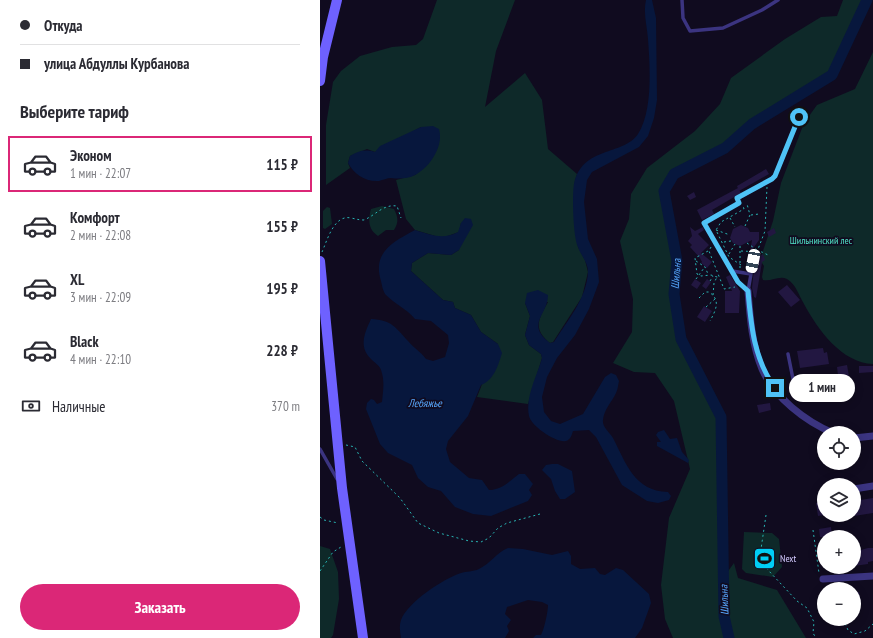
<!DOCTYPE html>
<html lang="ru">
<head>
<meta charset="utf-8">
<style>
	:root { --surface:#fff; --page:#f2f2f3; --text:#2b2b33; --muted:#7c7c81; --line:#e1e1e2; --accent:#db2777 }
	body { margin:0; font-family:"PT Sans Narrow",sans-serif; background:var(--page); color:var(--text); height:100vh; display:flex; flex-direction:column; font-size:15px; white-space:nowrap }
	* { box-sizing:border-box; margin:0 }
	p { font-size:13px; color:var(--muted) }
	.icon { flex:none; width:22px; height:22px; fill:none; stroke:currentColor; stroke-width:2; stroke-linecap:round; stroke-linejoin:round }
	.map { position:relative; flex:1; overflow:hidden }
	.panel { display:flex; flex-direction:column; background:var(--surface); width:320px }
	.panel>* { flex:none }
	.guide { display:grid; align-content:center; height:88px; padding:0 20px; background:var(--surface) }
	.buttons { position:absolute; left:497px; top:426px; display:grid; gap:8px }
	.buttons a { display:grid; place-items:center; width:44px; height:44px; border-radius:50%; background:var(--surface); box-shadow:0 2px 10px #0003; font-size:20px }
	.end { position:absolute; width:18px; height:18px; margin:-9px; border:5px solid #4fc3f7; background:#111; box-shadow:0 0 0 2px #111 }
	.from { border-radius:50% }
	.bubble { position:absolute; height:28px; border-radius:14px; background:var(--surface); box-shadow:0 2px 10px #0003; font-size:13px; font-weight:800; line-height:28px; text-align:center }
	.car { position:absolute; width:12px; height:24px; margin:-12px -6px; border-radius:5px; box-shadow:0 0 3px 1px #0007; background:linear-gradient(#fff 24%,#345 0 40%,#fff 0 76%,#345 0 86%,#fff 0) }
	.guide b { display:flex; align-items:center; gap:14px; height:38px; font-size:15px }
	.guide b+b { border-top:1px solid var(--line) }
	.guide i { width:10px; height:10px; background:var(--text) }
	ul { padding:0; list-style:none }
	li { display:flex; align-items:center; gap:12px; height:56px; margin:0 8px 6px; padding:0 12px; border:2px solid transparent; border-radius:0px }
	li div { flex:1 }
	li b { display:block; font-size:15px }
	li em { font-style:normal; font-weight:800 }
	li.current { border-color:var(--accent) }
	li>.icon { width:36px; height:36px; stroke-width:1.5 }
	h2 { padding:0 20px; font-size:18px; line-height:48px }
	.pay { display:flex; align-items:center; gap:10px; height:44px; padding:0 20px; font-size:15px }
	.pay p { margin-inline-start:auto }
	.button { display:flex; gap:8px; margin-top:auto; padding:8px 20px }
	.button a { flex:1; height:46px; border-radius:24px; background:var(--accent); color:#fff; font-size:16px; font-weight:800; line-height:46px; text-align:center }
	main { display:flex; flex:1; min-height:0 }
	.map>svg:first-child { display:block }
	.green { fill:#0e2929 }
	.water { fill:#07173d }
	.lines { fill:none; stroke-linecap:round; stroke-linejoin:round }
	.river { stroke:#07173d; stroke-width:11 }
	.building { fill:#221741 }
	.path { stroke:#28b5b4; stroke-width:1; stroke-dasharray:2 3; stroke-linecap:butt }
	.lane { stroke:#3b3480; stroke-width:3.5 }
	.street { stroke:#3b3480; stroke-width:7 }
	.secondary { stroke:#6e61ff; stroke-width:10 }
	.route { stroke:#4fc3f7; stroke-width:5 }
	.labels { text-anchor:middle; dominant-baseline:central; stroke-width:3.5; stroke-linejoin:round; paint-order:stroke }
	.park-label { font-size:10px; fill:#51e3c7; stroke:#100b1f }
	.poi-label { font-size:10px; fill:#d3caff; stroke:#100b1f; text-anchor:start }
	.water-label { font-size:11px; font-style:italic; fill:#58a8ff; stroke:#100b1f }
</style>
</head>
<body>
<main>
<section class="panel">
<div class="guide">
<b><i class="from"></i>Откуда</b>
<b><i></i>улица Абдуллы Курбанова</b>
</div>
<h2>Выберите тариф</h2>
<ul>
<li class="current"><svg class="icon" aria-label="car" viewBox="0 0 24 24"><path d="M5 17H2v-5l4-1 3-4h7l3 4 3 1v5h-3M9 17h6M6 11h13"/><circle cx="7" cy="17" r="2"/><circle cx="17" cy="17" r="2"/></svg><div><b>Эконом</b><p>1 мин · 22:07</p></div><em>115 ₽</em></li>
<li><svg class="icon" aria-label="car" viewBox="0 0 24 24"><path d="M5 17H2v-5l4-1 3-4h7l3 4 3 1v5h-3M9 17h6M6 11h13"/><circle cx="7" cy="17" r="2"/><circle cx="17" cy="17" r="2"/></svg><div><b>Комфорт</b><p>2 мин · 22:08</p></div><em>155 ₽</em></li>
<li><svg class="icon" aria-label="car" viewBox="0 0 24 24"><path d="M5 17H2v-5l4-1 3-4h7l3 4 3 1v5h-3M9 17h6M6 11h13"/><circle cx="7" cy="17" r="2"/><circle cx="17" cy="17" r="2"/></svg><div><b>XL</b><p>3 мин · 22:09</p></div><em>195 ₽</em></li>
<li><svg class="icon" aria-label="car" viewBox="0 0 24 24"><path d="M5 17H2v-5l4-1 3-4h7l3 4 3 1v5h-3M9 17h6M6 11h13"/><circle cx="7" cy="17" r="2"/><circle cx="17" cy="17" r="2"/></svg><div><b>Black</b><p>4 мин · 22:10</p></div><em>228 ₽</em></li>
</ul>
<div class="pay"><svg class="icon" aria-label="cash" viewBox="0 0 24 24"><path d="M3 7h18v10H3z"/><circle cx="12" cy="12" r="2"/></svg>Наличные<p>370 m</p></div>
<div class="button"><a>Заказать</a></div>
</section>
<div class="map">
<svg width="553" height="638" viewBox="0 0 553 638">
	<rect width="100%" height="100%" fill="#100b1f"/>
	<path class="green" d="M117,0H195L176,51L165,107L205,73L222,100L228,149L257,174L254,185L258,247L265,260L268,272L262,297L233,342L230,343C212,329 219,318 228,302L205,303L210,316L205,335L209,345L221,354L222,358L208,404L157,397L178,344L161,332L151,315L135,308L133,302L123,300L91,271L92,263L108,253L131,255L139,250L141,223L139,232L122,238L95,230L86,219L76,180L95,175L101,170V127L55,152L47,149L30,156L28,163L30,168L6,185V125L13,82L21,71L40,56L72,47L96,45L103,39Z
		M523,0H547L548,2L512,75L432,124L405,148L354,174L344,191L357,261L354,294L361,339L401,417L404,586L406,574L414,563L418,578L457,590L486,638H353L345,619L341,585L349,518L370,469L354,401L335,373L314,372L293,363L312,332L313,299L300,241L309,219L311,194L327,168L375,131L400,104L411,78L465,39L501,17L517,16Z
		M553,52V364C522,363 498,330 484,304C479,296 476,284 467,279C459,275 451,282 443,280L442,277L444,266L440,260L453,221L461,183L484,123L497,105L535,89Z
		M62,206L74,209C78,217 79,222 74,230H66L58,236C48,229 48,220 51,209Z
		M7,207L10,208L12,224L5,229L3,228V211Z
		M424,532L452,533L459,539L462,567L453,577L426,573L422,569Z
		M0,546L10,549L18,572L19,599L13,635L11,638H0Z"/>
	<path class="water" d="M326,0H332L336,18L337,100L334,118L328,136L319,147L272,172L267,180L264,202L268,239L277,259L279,282L269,309L255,335L237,358L227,377L222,397L224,412L231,421L240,424L263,414L285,377L291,373L296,375L299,381C298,385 298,389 296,393C292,402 284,409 283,420C282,427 289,432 293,438C306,463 314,491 348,492L351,496L349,500L338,503L327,501L302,485L276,437L269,430L253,431C252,435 250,440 246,441C236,443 211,426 209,416C205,397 217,376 222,358L221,354L209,345L205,335L210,316L205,303L207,293L218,290L228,295C228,315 205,324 230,343L234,342C247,321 267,298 268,272C268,262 261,256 258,247C253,237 252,195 254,184C262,146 303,156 318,134C333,110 330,67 328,39C327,26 323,13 326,0Z
		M113,126L119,129C124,146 110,167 95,175C88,179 78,179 71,178C67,178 63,180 59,181C45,182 34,174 28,163L30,156C38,151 45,149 55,152L60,146L101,127Z
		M145,218L151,219L153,225L139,250L131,255L108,253L92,263L91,271L123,300L133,302L135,308L151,315L161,332L178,344L182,353C178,366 174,380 161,385L148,416L128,441L126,449L130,462L149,478L162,480L169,490C181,490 190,481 199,474H205L213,484L209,490L212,495L208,501L171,516L153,514L135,507L121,491L108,487L98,478L92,465L68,453L60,444L46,409L47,403L51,399L54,400L57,404L62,402C63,391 65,381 61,370C60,366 54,362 51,359C38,347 45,332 51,319C72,320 75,327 88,341C94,348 100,351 106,359L113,361L125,357L129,343L128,335L111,321L95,319C87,309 75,304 66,295C63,292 62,285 61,281C52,252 73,242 95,230C111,235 123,240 138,232L141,223Z
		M344,430L350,439L357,438L362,452L369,460L368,463L337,446V442H341L336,435L338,432Z
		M232,464H238L252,471L255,492L245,499H240L235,491L231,479L222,470L226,465Z
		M188,548L203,549L232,555L248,551L251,556V564L260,569L275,568L280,574L285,575L296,568L303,570L329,594L331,603L322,628L315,638H213L216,635H221C224,630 228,612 228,605L222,602L208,600L187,607L185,614L191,620L187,626L189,631L185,638H81C80,632 79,626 81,620C88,602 123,579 141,573C146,571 153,572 159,569C171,563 176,553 188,548Z"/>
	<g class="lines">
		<path class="river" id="s1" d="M409,638L404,616L401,417L361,339L354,294L357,261L344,191L354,174L405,148L432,124L512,75L547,0"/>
	</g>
	<path class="building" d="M446,169L449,174L419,191L417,186Z
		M418,188L421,193L392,210L394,214L382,220L377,210Z
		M374,192L376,197L370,200L367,196Z
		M421,225L428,228L430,232H439V240L430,253L432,240L420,246L413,243L410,238L413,229Z
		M370,227L375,231L383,227L384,230L378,234L389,245L381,253L392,262L387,268L381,263L382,262L380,258L370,247L372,245L368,241L372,236Z
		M454,228L456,233L449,237L447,232Z
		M443,254L445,260L442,262L436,298L434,297L432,288L435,259Z
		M410,275L420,291L419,313H405V291H412L406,277Z
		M375,279L381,283L377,289L371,285Z
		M387,279L391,282L386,289L382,286Z
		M467,285L480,300L471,307L458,292Z
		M384,306L392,311L385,322L377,317Z
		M503,348L504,353L507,352L509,364L480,368L477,351Z
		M527,365L530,382L512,385L511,377L518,375L517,367Z
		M539,366H553V372L539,373Z
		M450,403L451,410L439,413L437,405Z
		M553,498V513L534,516V501Z
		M504,502V515L498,516L496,503Z
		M514,515H530V517L515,520Z
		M511,527L512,537H500L499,529Z
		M548,548H553V561L548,562V564L534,566V552Z
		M539,592L541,604L534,606V593Z"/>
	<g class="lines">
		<path class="path" d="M431,215L439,214
			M410,218L415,227
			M425,226L430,215L427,204
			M396,230L410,235
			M404,242L411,241
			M427,243L437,250
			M391,247L389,251L404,289L415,287
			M388,251L375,258L377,274L381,276L391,275L400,278
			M421,251L442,252L450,256
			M2,252C7,241 14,214 31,218C36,219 39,220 44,220C56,215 63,204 77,206L81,218
			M409,254L415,244
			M435,257L445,231L447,187
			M376,261L385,267L388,274
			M421,265L409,257L396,230L401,222L424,209L423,206
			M420,268V246
			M376,279L384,268
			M390,281L393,276
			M393,295L394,283L397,277
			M379,298L385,292H389C401,300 396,310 390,321
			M386,307L395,299
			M26,445L35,447L42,461L80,498L98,523L119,533L149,541L161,542L169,538L178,528L187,523L220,514
			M446,515L440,556L448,570L477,601L487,608L494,622L493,633L496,638
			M0,517L4,520L18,523
			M493,530L499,573
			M0,571L13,552L21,547
			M518,589L519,585
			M523,619L528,630L534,634L545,631L553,624"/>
		<path class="lane" d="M362,0L363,18L370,31L403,28L442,10L458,0
			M412,271L431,274L428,291
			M431,274L433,261
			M428,291L418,282L384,223L419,203L417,199L452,179L455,176L479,117
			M468,354L474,384
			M0,449L17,479"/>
		<path class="street" d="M428,291C430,317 432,345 442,369C455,398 485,421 513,433
			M534,438L553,436
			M534,489L553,486
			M503,579L553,576"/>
		<path class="secondary" d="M0,81L3,57L17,0
			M0,261L22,488L43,638"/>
	</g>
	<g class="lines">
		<path class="route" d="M455,388C434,359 431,326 428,291L418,282L384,223L419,203L417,198L452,179L455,176L479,117"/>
	</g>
	<defs>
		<symbol id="stadium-square" viewBox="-11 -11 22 22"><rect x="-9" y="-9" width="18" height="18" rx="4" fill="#00cef5" stroke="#100b1f"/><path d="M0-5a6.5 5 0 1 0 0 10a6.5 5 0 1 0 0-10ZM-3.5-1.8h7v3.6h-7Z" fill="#111"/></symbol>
	</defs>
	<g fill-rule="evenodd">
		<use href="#stadium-square" x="432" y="546" width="25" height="25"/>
	</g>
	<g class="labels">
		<g class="park-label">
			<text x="501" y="240">Шильнинский лес</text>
		</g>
		<g class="poi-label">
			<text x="460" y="558">Next</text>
		</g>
		<g class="water-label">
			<text stroke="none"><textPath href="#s1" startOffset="375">Шильна</textPath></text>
			<text x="105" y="403">Лебяжье</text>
			<text transform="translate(404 600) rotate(-92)">Шильна</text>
		</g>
	</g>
</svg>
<div class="buttons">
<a><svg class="icon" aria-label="locate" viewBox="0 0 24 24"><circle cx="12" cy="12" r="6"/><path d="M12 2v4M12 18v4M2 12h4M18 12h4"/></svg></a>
<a><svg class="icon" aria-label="layers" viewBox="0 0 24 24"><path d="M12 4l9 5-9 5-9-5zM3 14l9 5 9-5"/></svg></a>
<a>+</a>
<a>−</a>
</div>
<i class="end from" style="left:479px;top:117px"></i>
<i class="end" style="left:455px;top:388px"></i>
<div class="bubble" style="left:469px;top:374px;width:66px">1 мин</div>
<i class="car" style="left:433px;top:261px;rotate:191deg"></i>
</div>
</main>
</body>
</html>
